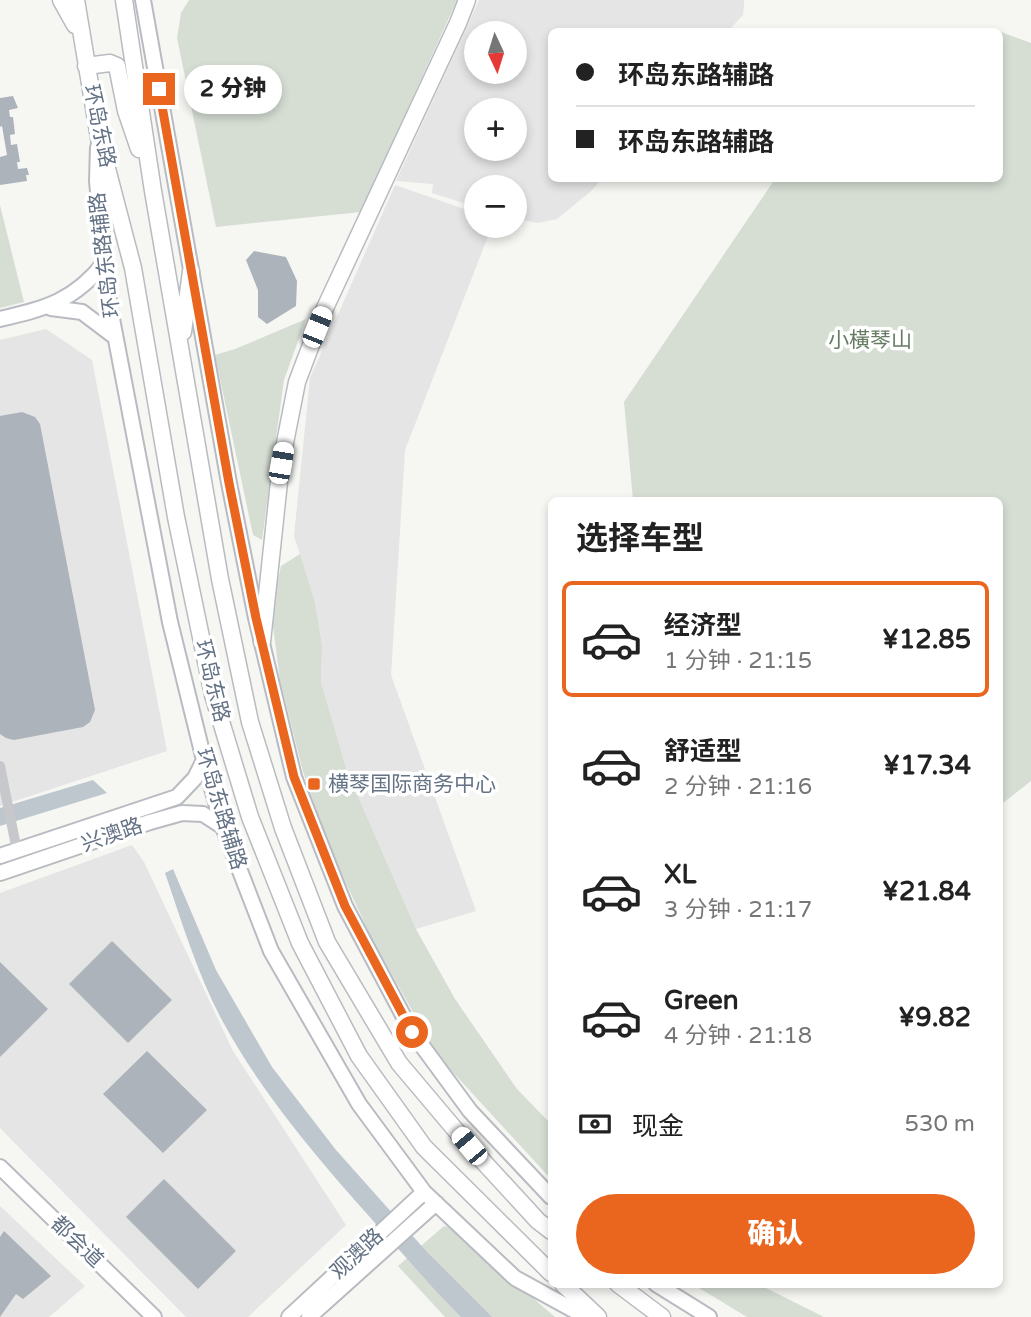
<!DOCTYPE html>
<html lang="zh">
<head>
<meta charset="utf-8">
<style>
	:root { --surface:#fff; --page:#f6f6f6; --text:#222; --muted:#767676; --line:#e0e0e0; --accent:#ea661f }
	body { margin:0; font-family:"Varela Round","Noto Sans SC",sans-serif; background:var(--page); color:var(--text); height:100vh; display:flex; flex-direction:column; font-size:26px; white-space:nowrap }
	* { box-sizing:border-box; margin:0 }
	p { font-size:23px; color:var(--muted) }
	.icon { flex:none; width:38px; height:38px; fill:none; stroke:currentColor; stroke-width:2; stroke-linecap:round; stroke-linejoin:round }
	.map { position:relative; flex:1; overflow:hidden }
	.details { position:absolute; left:548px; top:497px; width:455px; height:791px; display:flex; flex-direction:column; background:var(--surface); border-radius:10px; box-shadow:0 4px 10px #0003 }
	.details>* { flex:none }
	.top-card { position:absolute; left:548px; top:28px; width:455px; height:154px; border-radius:10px; box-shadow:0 4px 10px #0003; display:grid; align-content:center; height:154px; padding:0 28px; background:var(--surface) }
	.needle { width:46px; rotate:176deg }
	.buttons { position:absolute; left:464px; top:21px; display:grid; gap:14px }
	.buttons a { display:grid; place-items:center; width:63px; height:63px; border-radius:50%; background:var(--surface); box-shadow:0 4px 10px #0003; font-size:35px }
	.end { position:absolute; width:32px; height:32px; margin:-16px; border:9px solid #ea661f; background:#fff; box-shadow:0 0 0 4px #fff }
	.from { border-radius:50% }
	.bubble { position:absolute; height:49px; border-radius:24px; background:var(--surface); box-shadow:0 4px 10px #0003; font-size:23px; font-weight:800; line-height:49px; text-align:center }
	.car { position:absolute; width:21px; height:42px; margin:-21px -10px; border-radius:9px; box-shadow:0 0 5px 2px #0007; background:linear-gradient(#fff 24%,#345 0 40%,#fff 0 76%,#345 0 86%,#fff 0) }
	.top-card b { display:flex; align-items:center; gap:24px; height:66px; font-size:26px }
	.top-card b+b { border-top:2px solid var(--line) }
	.top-card i { width:18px; height:18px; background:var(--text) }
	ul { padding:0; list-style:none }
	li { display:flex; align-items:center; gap:21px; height:116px; margin:0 14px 10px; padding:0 14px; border:4px solid transparent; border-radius:10px }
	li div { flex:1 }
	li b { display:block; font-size:26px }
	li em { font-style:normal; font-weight:800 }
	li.selected { border-color:var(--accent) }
	li>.icon { width:63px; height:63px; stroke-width:1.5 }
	h2 { padding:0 28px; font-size:32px; line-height:84px }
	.pay { display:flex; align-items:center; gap:18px; height:77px; padding:0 28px; font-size:26px }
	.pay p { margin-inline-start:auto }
	.action { display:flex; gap:14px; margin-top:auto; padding:14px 28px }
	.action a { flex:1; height:80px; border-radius:42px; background:var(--accent); color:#fff; font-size:28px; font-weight:800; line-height:80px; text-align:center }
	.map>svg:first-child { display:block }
	.built { fill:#e4e5e4; fill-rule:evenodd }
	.green { fill:#d6ded4 }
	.water { fill:#bdc7cd }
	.building { fill:#acb3ba }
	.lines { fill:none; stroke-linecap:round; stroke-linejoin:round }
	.secondary-casing { stroke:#b8bbc1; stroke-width:18 }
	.primary-casing { stroke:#b8bbc0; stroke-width:19 }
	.street { stroke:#c6c8cc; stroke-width:10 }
	.secondary { stroke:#fff; stroke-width:14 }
	.primary { stroke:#fff; stroke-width:16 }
	.route { stroke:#ea661f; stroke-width:9 }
	.poi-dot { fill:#ea661f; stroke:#fff; stroke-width:2.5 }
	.labels { text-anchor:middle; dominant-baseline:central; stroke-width:7; stroke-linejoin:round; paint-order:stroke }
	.street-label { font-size:21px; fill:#647285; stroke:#fff }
	.park-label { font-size:21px; fill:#657c63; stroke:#fff }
	.poi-label { font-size:21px; fill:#647285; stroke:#fff; text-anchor:start }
</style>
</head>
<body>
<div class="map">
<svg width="1031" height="1317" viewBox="0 0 1031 1317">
	<rect width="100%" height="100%" fill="#f6f6f3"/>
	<path class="built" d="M479,0H744V5L743,15L728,31L551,32V178L602,179L590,192L557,219L537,223L515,218L514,187H476V207L432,193L433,184L396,181ZM476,33H514V72H476ZM514,110V149H476V110Z
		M395,185L476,213V226H492L405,450L391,675L476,911L416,929L347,771L321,682L322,645L315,602L294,536L310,378Z
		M46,329L92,360L167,751L0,806V340Z
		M132,845L144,862L233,1051L346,1225L248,1317H186L0,1128V893Z
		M0,1206L85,1286L49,1317H0Z"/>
	<path class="green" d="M189,0H457L361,212L216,227L177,38L181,13Z
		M997,31H998L1031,43V781L999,806V500H633L624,402L775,179L999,178V32Z
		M0,205L24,302L0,308Z
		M306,319L284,380L262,540L253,535L215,355L235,349Z
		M300,554L315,602L322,645L321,682L347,771L416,929L455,999L517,1089L551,1124V1179L437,1055L372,939L329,847L303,772L280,680L271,611L281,566Z
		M444,1226L452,1228L555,1317H445L398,1266Z
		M694,1285H760L824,1317H747Z"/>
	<path class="water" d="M93,780L107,793L0,826V808Z
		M173,869L216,970L272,1067L336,1150L427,1252L492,1317H461L434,1289C360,1204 277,1121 223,1022C198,976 182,922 165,873Z"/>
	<path class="building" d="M13,96L18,108L9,110L10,117H13L15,134L10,135L11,145L17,144L20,162H17L18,169L27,168L29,175H26L27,181L0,185V157L7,155L2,126L0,127V98Z
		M254,251L286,257L297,281L296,306L267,324L258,317V290L246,260Z
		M22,412L35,417L40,424L95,710L90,722L83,727L14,740L6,738L0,734V416Z
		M112,941L172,1000L128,1043L69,984Z
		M0,962L48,1009L0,1057Z
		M147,1051L207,1110L163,1153L103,1094Z
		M164,1179L236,1251L198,1289L126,1217Z
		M4,1231L51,1276L23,1299L16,1294L0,1317V1237Z"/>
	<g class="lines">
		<defs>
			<path id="secondary" d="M143,0L229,483L256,618L294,777L345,906L412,1032L470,1111L551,1197
				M98,147L97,181L109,303L170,622L204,760L223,827L271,951L359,1104L424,1192L515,1278L586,1317
				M51,308L82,312L115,337
				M0,319C47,308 74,301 105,262
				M0,856L177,797L195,778L204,760
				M0,873L150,822L182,813L203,814L223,827
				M0,1167L154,1317
				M656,1284L709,1317
				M289,1317L424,1192
				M309,1317L436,1203"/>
			<path id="primary" d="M61,0L75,25
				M76,0L99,138L133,268L176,517L213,695L250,817L300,943L359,1056L424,1147L551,1273
				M124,0L153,191L220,579L250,722L283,828L327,942L399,1063L469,1146L538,1221L551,1231
				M86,66L110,63L117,66L126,111L139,149
				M183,332L191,271
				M262,642L281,463L297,382L325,308L458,23L467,0
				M563,1284L598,1317
				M618,1284L662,1317"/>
		</defs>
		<use href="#secondary" class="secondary-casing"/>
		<use href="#primary" class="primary-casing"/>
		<path class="street" d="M0,766L17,851"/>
		<use href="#secondary" class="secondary"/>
		<use href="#primary" class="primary"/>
	</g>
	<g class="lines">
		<path class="route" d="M159,89L229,483L256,618L294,777L345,906L412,1032"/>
	</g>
	<rect class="poi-dot" x="307" y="777" width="14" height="14" rx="3.5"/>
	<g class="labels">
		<g class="street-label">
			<text transform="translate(99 126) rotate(78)">环岛东路</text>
			<text transform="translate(105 255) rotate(-97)">环岛东路辅路</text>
			<text transform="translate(212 681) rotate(76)">环岛东路</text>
			<text transform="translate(221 809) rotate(73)">环岛东路辅路</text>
			<text transform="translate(112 835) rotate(-19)">兴澳路</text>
			<text transform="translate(77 1242) rotate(44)">都会道</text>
			<text transform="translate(357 1254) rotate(-43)">观澳路</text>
		</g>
		<g class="park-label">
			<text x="870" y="340">小橫琴山</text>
		</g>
		<g class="poi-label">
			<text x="328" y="784">横琴国际商务中心</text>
		</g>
	</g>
</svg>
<div class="buttons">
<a><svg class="needle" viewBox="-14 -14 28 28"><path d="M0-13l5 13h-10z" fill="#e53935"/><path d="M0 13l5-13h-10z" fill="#767676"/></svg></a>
<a>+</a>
<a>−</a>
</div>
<i class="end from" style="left:412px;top:1032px"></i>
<i class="end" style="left:159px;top:89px"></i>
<div class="bubble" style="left:184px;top:65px;width:98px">2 分钟</div>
<i class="car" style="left:317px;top:327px;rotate:22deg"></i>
<i class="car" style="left:281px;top:463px;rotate:10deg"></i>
<i class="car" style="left:469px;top:1146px;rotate:320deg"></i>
<div class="top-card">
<b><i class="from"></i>环岛东路辅路</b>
<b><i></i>环岛东路辅路</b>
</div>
<section class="details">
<h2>选择车型</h2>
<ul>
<li class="selected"><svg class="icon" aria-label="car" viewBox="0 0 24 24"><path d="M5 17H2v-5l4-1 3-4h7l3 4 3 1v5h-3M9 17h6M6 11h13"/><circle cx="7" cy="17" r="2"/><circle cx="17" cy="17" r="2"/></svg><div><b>经济型</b><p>1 分钟 · 21:15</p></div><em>¥12.85</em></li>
<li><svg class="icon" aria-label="car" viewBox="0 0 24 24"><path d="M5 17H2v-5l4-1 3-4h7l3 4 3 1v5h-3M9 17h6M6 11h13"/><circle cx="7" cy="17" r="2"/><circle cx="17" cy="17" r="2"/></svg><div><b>舒适型</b><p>2 分钟 · 21:16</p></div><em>¥17.34</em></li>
<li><svg class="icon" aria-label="car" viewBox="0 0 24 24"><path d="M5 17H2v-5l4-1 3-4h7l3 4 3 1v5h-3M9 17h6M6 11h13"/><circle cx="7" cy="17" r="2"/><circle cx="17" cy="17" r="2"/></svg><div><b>XL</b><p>3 分钟 · 21:17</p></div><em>¥21.84</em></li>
<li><svg class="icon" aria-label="car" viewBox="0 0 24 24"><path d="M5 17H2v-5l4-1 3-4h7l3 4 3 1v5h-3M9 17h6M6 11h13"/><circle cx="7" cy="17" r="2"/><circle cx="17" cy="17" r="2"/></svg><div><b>Green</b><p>4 分钟 · 21:18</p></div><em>¥9.82</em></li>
</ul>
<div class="pay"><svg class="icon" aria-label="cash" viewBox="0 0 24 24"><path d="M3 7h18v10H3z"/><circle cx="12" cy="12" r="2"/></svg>现金<p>530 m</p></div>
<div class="action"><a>确认</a></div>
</section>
</div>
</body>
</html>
